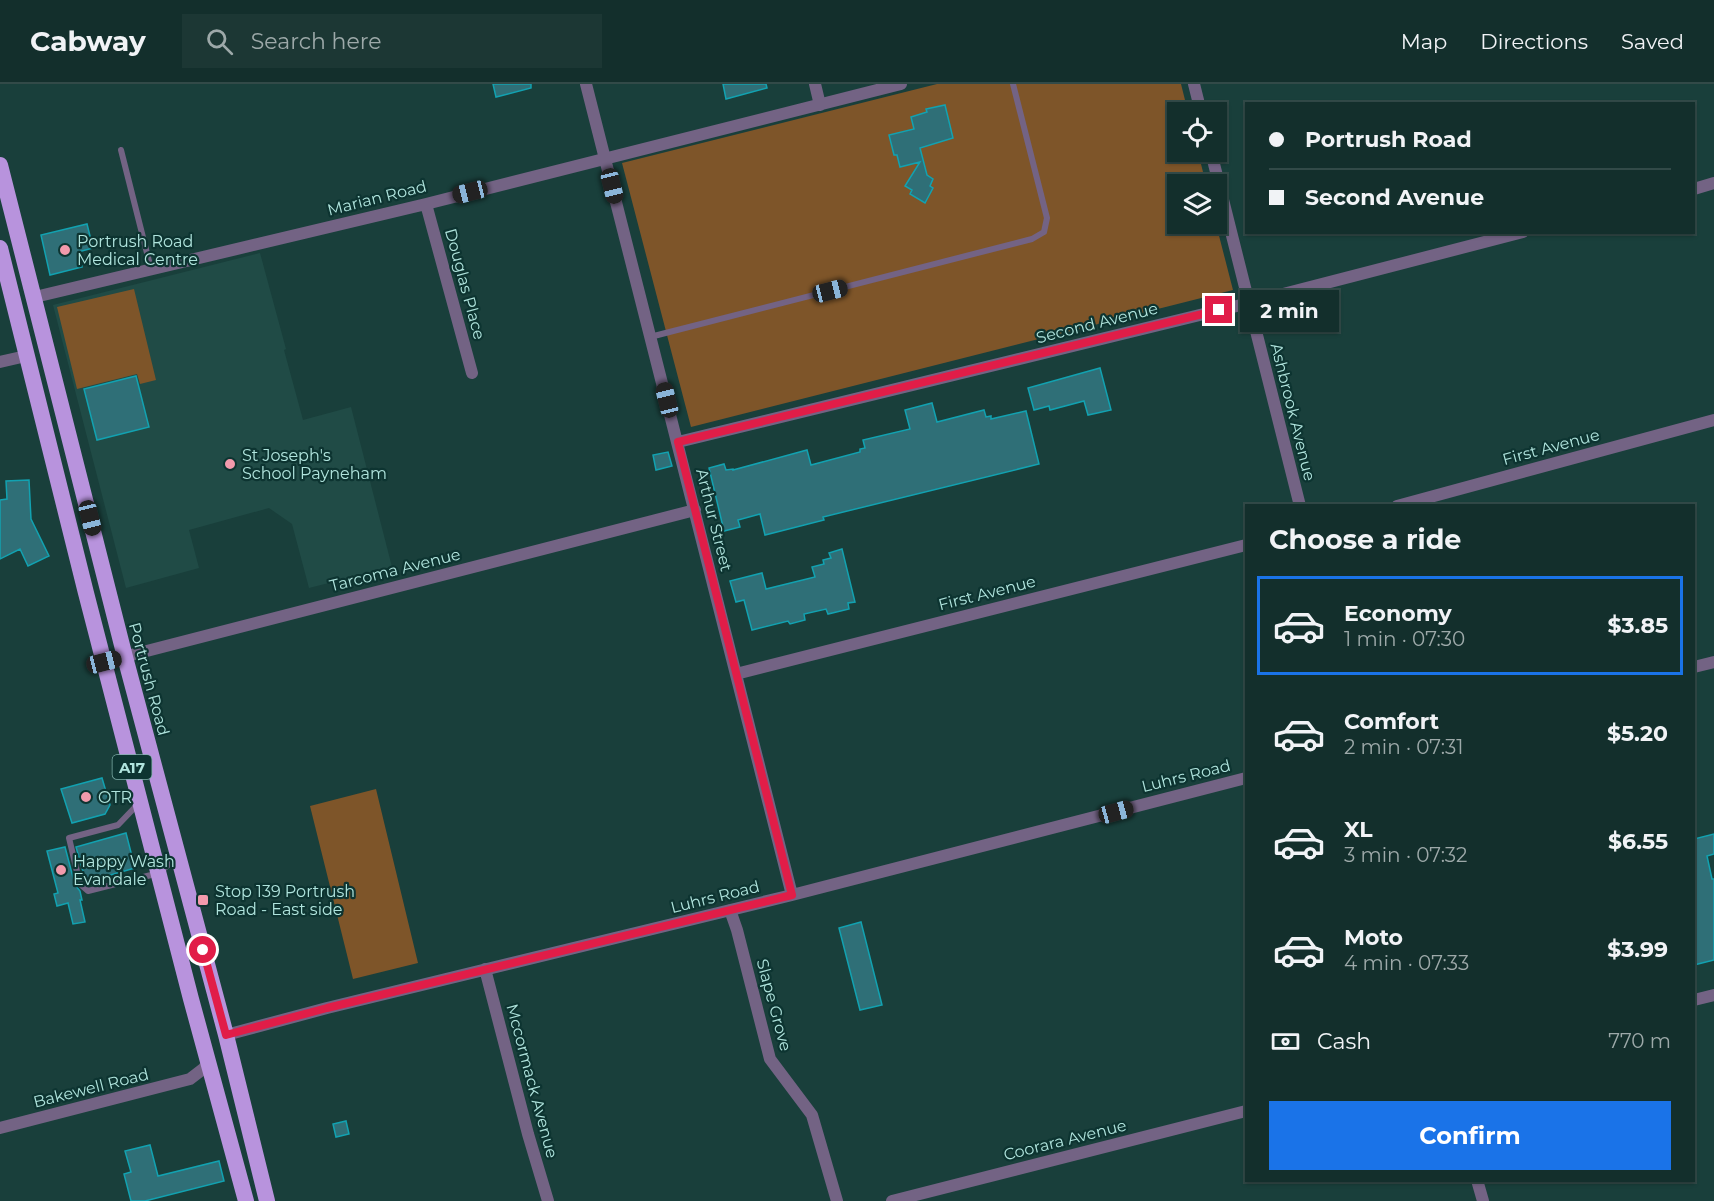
<!DOCTYPE html>
<html lang="en">
<head>
<meta charset="utf-8">
<style>
	:root { --surface:#132f2c; --page:#1c3734; --text:#f1f3f6; --muted:#9da9a9; --line:#324a48; --accent:#1a73e8 }
	body { margin:0; font-family:Montserrat,sans-serif; background:var(--page); color:var(--text); height:100vh; display:flex; flex-direction:column; font-size:22px; white-space:nowrap }
	* { box-sizing:border-box; margin:0 }
	p { font-size:20px; color:var(--muted) }
	.icon { flex:none; width:33px; height:33px; fill:none; stroke:currentColor; stroke-width:2; stroke-linecap:round; stroke-linejoin:round }
	.map { position:relative; flex:1; overflow:hidden }
	.drawer { position:absolute; left:1245px; top:420px; width:450px; height:678px; display:flex; flex-direction:column; background:var(--surface); border-radius:0px; box-shadow:0 2px 4px #0004,0 0 0 2px var(--line) }
	.drawer>* { flex:none }
	.hud { position:absolute; left:1245px; top:18px; width:450px; height:132px; border-radius:0px; box-shadow:0 2px 4px #0004,0 0 0 2px var(--line); display:grid; align-content:center; height:132px; padding:0 24px; background:var(--surface) }
	.buttons { position:absolute; left:1167px; top:18px; display:grid; gap:12px }
	.buttons a { display:grid; place-items:center; width:60px; height:60px; border-radius:0px; background:var(--surface); box-shadow:0 2px 4px #0004,0 0 0 2px var(--line); font-size:30px }
	.end { position:absolute; width:27px; height:27px; margin:-14px; border:8px solid #e11d48; background:#fff; box-shadow:0 0 0 3px #fff }
	.from { border-radius:50% }
	.bubble { position:absolute; height:42px; border-radius:0px; background:var(--surface); box-shadow:0 2px 4px #0004,0 0 0 2px var(--line); font-size:20px; font-weight:700; line-height:42px; text-align:center }
	.car { position:absolute; width:18px; height:36px; margin:-18px -9px; border-radius:8px; box-shadow:0 0 4px 2px #0007; background:linear-gradient(#222 24%,#8ab4d8 0 40%,#222 0 76%,#8ab4d8 0 86%,#222 0) }
	.hud b { display:flex; align-items:center; gap:21px; height:57px; font-size:22px }
	.hud b+b { border-top:2px solid var(--line) }
	.hud i { width:15px; height:15px; background:var(--text) }
	ul { padding:0; list-style:none }
	li { display:flex; align-items:center; gap:18px; height:99px; margin:0 12px 9px; padding:0 12px; border:3px solid transparent; border-radius:0px }
	li div { flex:1 }
	li b { display:block; font-size:22px }
	li em { font-style:normal; font-weight:700 }
	li.selected { border-color:var(--accent) }
	li>.icon { width:54px; height:54px; stroke-width:1.5 }
	h2 { padding:0 24px; font-size:27px; line-height:72px }
	.pay { display:flex; align-items:center; gap:15px; height:66px; padding:0 24px; font-size:22px }
	.pay p { margin-inline-start:auto }
	.action { display:flex; gap:12px; margin-top:auto; padding:12px 24px }
	.action a { flex:1; height:69px; border-radius:0px; background:var(--accent); color:#fff; font-size:24px; font-weight:700; line-height:69px; text-align:center }
	header { display:flex; align-items:center; gap:36px; box-sizing:border-box; height:84px; padding:0 30px; background:var(--surface); border-bottom:2px solid var(--line) }
	header strong { font-size:28px }
	nav { display:flex; gap:33px; margin-inline-start:auto; font-size:21px }
	.search { width:420px; height:54px; background:var(--page); display:flex; align-items:center; gap:15px; box-sizing:border-box; padding:0 21px; border-radius:0px; color:var(--muted); font-size:22px }
	.map>svg:first-child { display:block }
	.built { fill:#204b46 }
	.green { fill:#7e5529 }
	.building { fill:#2f6f77; stroke:#12a2b1; stroke-width:1.5 }
	.lines { fill:none; stroke-linecap:round; stroke-linejoin:round }
	.service { stroke:#736384; stroke-width:6 }
	.minor { stroke:#736384; stroke-width:12 }
	.trunk { stroke:#b893dd; stroke-width:16 }
	.route { stroke:#e11d48; stroke-width:8 }
	.poi-dot { fill:#f29aac; stroke:#0d3431; stroke-width:2 }
	.labels { text-anchor:middle; dominant-baseline:central; stroke-width:4.5; stroke-linejoin:round; paint-order:stroke }
	.shield { fill:#0d3431; stroke:#7fafa9; stroke-width:1.5 }
	.shield-label { font-size:15px; font-weight:bold; fill:#b0e4dd }
	.street-label { font-size:16px; fill:#b0e4dd; stroke:#0d3431 }
	.poi-label { font-size:16px; fill:#b0e4dd; stroke:#0d3431; text-anchor:start }
</style>
</head>
<body>
<header>
<strong>Cabway</strong>
<div class="search"><svg class="icon" aria-label="search" viewBox="0 0 24 24"><circle cx="10" cy="10" r="6"/><path d="M15 15l6 6"/></svg>Search here</div>
<nav><a>Map</a><a>Directions</a><a>Saved</a></nav>
</header>
<div class="map">
<svg width="1714" height="1117" viewBox="0 0 1714 1117">
	<rect width="100%" height="100%" fill="#193f3b"/>
	<path class="built" d="M260,169L286,265L284,266L303,336L351,323L392,483L309,504L292,440L269,424L189,446L199,484L126,504L53,221Z"/>
	<path class="green" d="M937,0H1181L1188,28H1178V68H1198L1206,100H1178V140H1216L1233,206L691,343L622,79Z
		M134,205L156,296L140,300L137,290L77,305L57,223Z
		M376,705L418,879L353,895L310,722Z"/>
	<path class="building" d="M493,0H531V4L496,13Z
		M723,0H766L767,4L726,15Z
		M945,21L953,54L920,64L927,91L933,95L930,102L933,104L925,119L910,110L912,106L905,102L920,78L900,83L897,71H894L889,51L914,45L911,33L927,28L926,25Z
		M87,140L93,164L78,168L82,183L50,191L41,151Z
		M1100,284L1111,326L1088,331L1084,317L1050,326L1049,322L1034,326L1028,304Z
		M136,292L149,343L97,356L84,305Z
		M932,319L937,338L984,326L986,333L991,332V335L1026,327L1039,380L823,433L824,436L765,451L760,430L738,436L740,443L724,447L709,384L724,380L726,386L733,385V386L807,366L811,381L860,368V365L865,364L863,356L910,345L905,326Z
		M668,368L672,382L656,386L653,371Z
		M29,396L31,435L49,472L28,482L20,465L0,475V416L7,415L6,397Z
		M842,465L855,518L848,519L849,525L828,530L826,525L804,530L805,536L790,540L788,537L752,546L744,516L736,518L730,497L762,489L766,505L815,493L812,483L824,480L823,476L831,474L829,469Z
		M102,694L110,721L105,730L72,739L61,705Z
		M126,749L135,784L86,798L76,763Z
		M1714,750V770L1707,772L1712,795H1714V876L1694,881V755Z
		M65,763L75,801L80,807L82,816H80L85,838L73,840L68,819L57,822L54,810L58,809L47,767Z
		M861,838L882,921L860,926L839,844Z
		M346,1037L349,1050L336,1053L333,1040Z
		M150,1061L158,1092L219,1077L224,1097L145,1117H131L124,1090L131,1088L125,1067Z"/>
	<g class="lines">
		<path class="service" d="M121,66L151,185
			M650,253L1032,155L1044,148L1047,134L1013,0
			M139,719L118,741L69,754L80,800L88,807L159,789L177,773"/>
		<path class="minor" d="M586,0L792,811
			M815,0L820,21
			M1194,0L1201,28
			M1211,68L1300,422
			M1694,105L1714,99
			M426,120L472,289
			M35,213L426,120L901,0
			M0,278L26,272
			M678,358L1249,219L1523,148
			M1397,422L1714,336
			M104,578L695,426
			M1694,583L1714,578
			M736,590L1246,461
			M730,826L737,846L770,975L812,1031L837,1117
			M485,885L528,1050L548,1117
			M1694,916L1714,911
			M226,951L327,924L792,811L1246,694
			M0,1044L190,995L203,985L208,979
			M1477,1096L1483,1117
			M892,1117L1246,1027"/>
		<path class="trunk" d="M0,81L125,573L226,951L267,1117
			M0,164L86,509L191,915L246,1117"/>
	</g>
	<g class="lines">
		<path class="route" d="M203,866L226,951L327,924L792,811L678,358L1219,226"/>
	</g>
	<g class="poi-dot">
		<circle cx="65" cy="166" r="6"/>
		<circle cx="230" cy="380" r="6"/>
		<circle cx="86" cy="713" r="6"/>
		<circle cx="61" cy="786" r="6"/>
		<rect x="197" y="810" width="12" height="12" rx="3"/>
	</g>
	<g class="labels">
		<rect class="shield" x="112.5" y="671" width="39" height="24" rx="4.5"/>
		<g class="shield-label">
			<text x="132" y="683">A17</text>
		</g>
		<g class="street-label">
			<text transform="translate(377 114) rotate(-14)">Marian Road</text>
			<text transform="translate(465 200) rotate(75)">Douglas Place</text>
			<text transform="translate(1097 239) rotate(-14)">Second Avenue</text>
			<text transform="translate(1293 328) rotate(76)">Ashbrook Avenue</text>
			<text transform="translate(1551 363) rotate(-15)">First Avenue</text>
			<text transform="translate(714 436) rotate(76)">Arthur Street</text>
			<text transform="translate(395 486) rotate(-14)">Tarcoma Avenue</text>
			<text transform="translate(987 509) rotate(-14)">First Avenue</text>
			<text transform="translate(149 595) rotate(75)">Portrush Road</text>
			<text transform="translate(1186 692) rotate(-14)">Luhrs Road</text>
			<text transform="translate(715 813) rotate(-14)">Luhrs Road</text>
			<text transform="translate(774 921) rotate(75)">Slape Grove</text>
			<text transform="translate(532 997) rotate(75)">Mccormack Avenue</text>
			<text transform="translate(91 1004) rotate(-14)">Bakewell Road</text>
			<text transform="translate(1065 1056) rotate(-14)">Coorara Avenue</text>
		</g>
		<g class="poi-label">
			<text x="77" y="157">Portrush Road<tspan x="77" dy="18">Medical Centre</tspan></text>
			<text x="242" y="371">St Joseph's<tspan x="242" dy="18">School Payneham</tspan></text>
			<text x="98" y="713">OTR</text>
			<text x="73" y="777">Happy Wash<tspan x="73" dy="18">Evandale</tspan></text>
			<text x="215" y="807">Stop 139 Portrush<tspan x="215" dy="18">Road - East side</tspan></text>
		</g>
	</g>
</svg>
<div class="buttons">
<a><svg class="icon" aria-label="locate" viewBox="0 0 24 24"><circle cx="12" cy="12" r="6"/><path d="M12 2v4M12 18v4M2 12h4M18 12h4"/></svg></a>
<a><svg class="icon" aria-label="layers" viewBox="0 0 24 24"><path d="M12 4l9 5-9 5-9-5zM3 14l9 5 9-5"/></svg></a>
</div>
<i class="end from" style="left:203px;top:866px"></i>
<i class="end" style="left:1219px;top:226px"></i>
<div class="bubble" style="left:1240px;top:206px;width:99px">2 min</div>
<i class="car" style="left:612px;top:102px;rotate:166deg"></i>
<i class="car" style="left:470px;top:108px;rotate:256deg"></i>
<i class="car" style="left:830px;top:207px;rotate:76deg"></i>
<i class="car" style="left:667px;top:316px;rotate:346deg"></i>
<i class="car" style="left:90px;top:434px;rotate:166deg"></i>
<i class="car" style="left:104px;top:578px;rotate:76deg"></i>
<i class="car" style="left:1116px;top:728px;rotate:75deg"></i>
<div class="hud">
<b><i class="from"></i>Portrush Road</b>
<b><i></i>Second Avenue</b>
</div>
<section class="drawer">
<h2>Choose a ride</h2>
<ul>
<li class="selected"><svg class="icon" aria-label="car" viewBox="0 0 24 24"><path d="M5 17H2v-5l4-1 3-4h7l3 4 3 1v5h-3M9 17h6M6 11h13"/><circle cx="7" cy="17" r="2"/><circle cx="17" cy="17" r="2"/></svg><div><b>Economy</b><p>1 min · 07:30</p></div><em>$3.85</em></li>
<li><svg class="icon" aria-label="car" viewBox="0 0 24 24"><path d="M5 17H2v-5l4-1 3-4h7l3 4 3 1v5h-3M9 17h6M6 11h13"/><circle cx="7" cy="17" r="2"/><circle cx="17" cy="17" r="2"/></svg><div><b>Comfort</b><p>2 min · 07:31</p></div><em>$5.20</em></li>
<li><svg class="icon" aria-label="car" viewBox="0 0 24 24"><path d="M5 17H2v-5l4-1 3-4h7l3 4 3 1v5h-3M9 17h6M6 11h13"/><circle cx="7" cy="17" r="2"/><circle cx="17" cy="17" r="2"/></svg><div><b>XL</b><p>3 min · 07:32</p></div><em>$6.55</em></li>
<li><svg class="icon" aria-label="car" viewBox="0 0 24 24"><path d="M5 17H2v-5l4-1 3-4h7l3 4 3 1v5h-3M9 17h6M6 11h13"/><circle cx="7" cy="17" r="2"/><circle cx="17" cy="17" r="2"/></svg><div><b>Moto</b><p>4 min · 07:33</p></div><em>$3.99</em></li>
</ul>
<div class="pay"><svg class="icon" aria-label="cash" viewBox="0 0 24 24"><path d="M3 7h18v10H3z"/><circle cx="12" cy="12" r="2"/></svg>Cash<p>770 m</p></div>
<div class="action"><a>Confirm</a></div>
</section>
</div>
</body>
</html>
